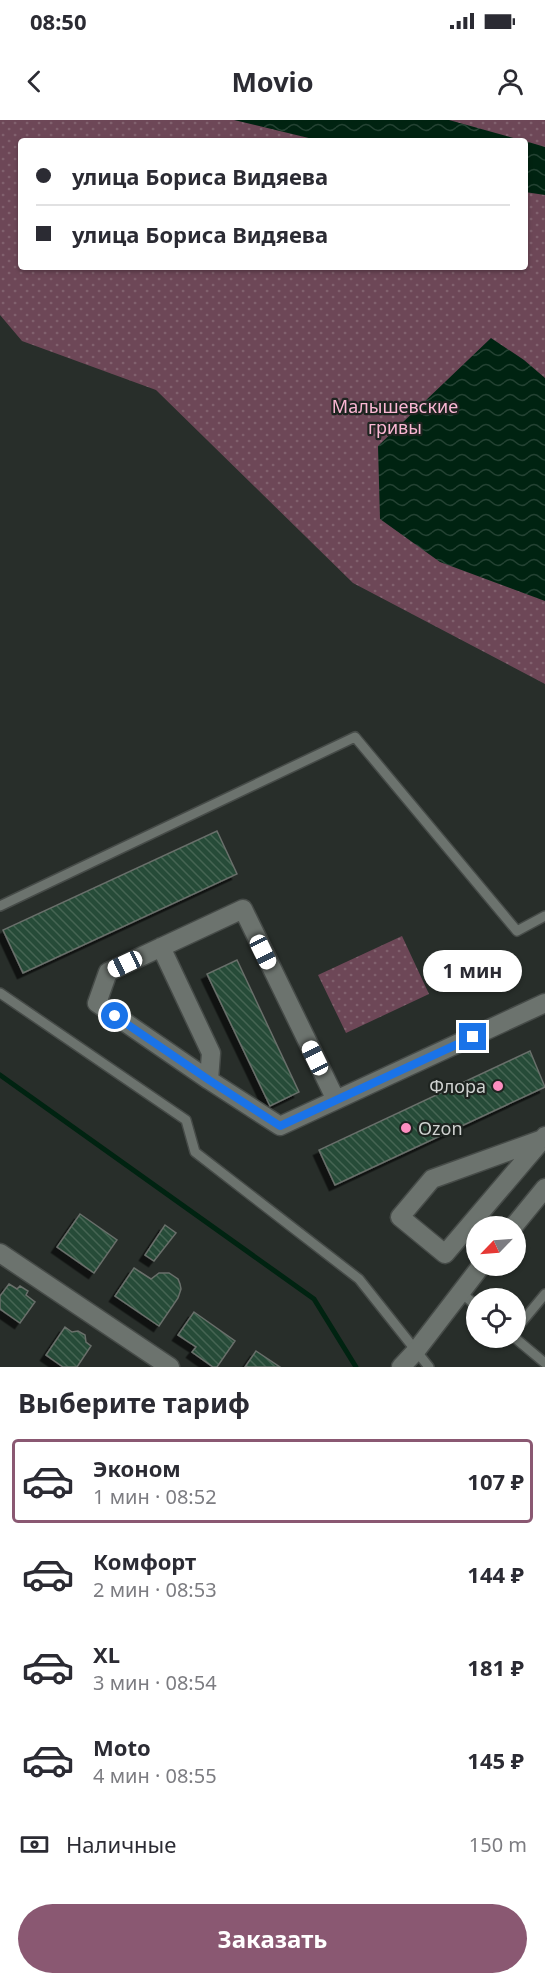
<!DOCTYPE html>
<html lang="ru">
<head>
<meta charset="utf-8">
<style>
	:root { --surface:#fff; --page:#f2f2f3; --text:#2b2b33; --muted:#7c7c81; --line:#e1e1e2; --accent:#8a5872 }
	body { margin:0; font-family:"Noto Sans",sans-serif; background:var(--page); color:var(--text); height:100vh; display:flex; flex-direction:column; font-size:22px; white-space:nowrap }
	* { box-sizing:border-box; margin:0 }
	p { font-size:20px; color:var(--muted) }
	.icon { flex:none; width:33px; height:33px; fill:none; stroke:currentColor; stroke-width:2; stroke-linecap:round; stroke-linejoin:round }
	.map { position:relative; height:1247px; overflow:hidden }
	.panel { display:flex; flex-direction:column; background:var(--surface); flex:1 }
	.panel>* { flex:none }
	.banner { position:absolute; left:18px; top:18px; width:510px; height:132px; border-radius:6px; box-shadow:0 2px 4px #0004; display:grid; align-content:center; height:132px; padding:0 18px; background:var(--surface) }
	.needle { width:39px; rotate:245deg }
	.fabs { position:absolute; left:466px; top:1096px; display:grid; gap:12px }
	.fabs a { display:grid; place-items:center; width:60px; height:60px; border-radius:50%; background:var(--surface); box-shadow:0 2px 4px #0004; font-size:30px }
	.end { position:absolute; width:27px; height:27px; margin:-14px; border:8px solid #1a73e8; background:#fff; box-shadow:0 0 0 3px #fff }
	.from { border-radius:50% }
	.bubble { position:absolute; height:42px; border-radius:21px; background:var(--surface); box-shadow:0 2px 4px #0004; font-size:20px; font-weight:700; line-height:42px; text-align:center }
	.car { position:absolute; width:18px; height:36px; margin:-18px -9px; border-radius:8px; box-shadow:0 0 4px 2px #0007; background:linear-gradient(#fff 24%,#345 0 40%,#fff 0 76%,#345 0 86%,#fff 0) }
	.banner b { display:flex; align-items:center; gap:21px; height:57px; font-size:22px }
	.banner b+b { border-top:2px solid var(--line) }
	.banner i { width:15px; height:15px; background:var(--text) }
	ul { padding:0; list-style:none }
	li { display:flex; align-items:center; gap:18px; height:84px; margin:0 12px 9px; padding:0 6px; border:3px solid transparent; border-radius:6px }
	li div { flex:1 }
	li b { display:block; font-size:22px }
	li em { font-style:normal; font-weight:700 }
	li.selected { border-color:var(--accent) }
	li>.icon { width:54px; height:54px; stroke-width:1.5 }
	h2 { padding:0 18px; font-size:27px; line-height:72px }
	.pay { display:flex; align-items:center; gap:15px; height:66px; padding:0 18px; font-size:22px }
	.pay p { margin-inline-start:auto }
	.action { display:flex; gap:12px; margin-top:auto; padding:12px 18px }
	.action a { flex:1; height:69px; border-radius:36px; background:var(--accent); color:#fff; font-size:24px; font-weight:700; line-height:69px; text-align:center }
	.status { display:flex; justify-content:space-between; align-items:center; height:42px; padding:0 30px; background:var(--surface); direction:ltr }
	.status svg { height:16px; fill:currentColor }
	header { display:flex; justify-content:space-between; align-items:center; height:78px; padding:0 18px; background:var(--surface); font-size:27px; font-weight:700 }
	.map>svg:first-child { display:block }
	.park { fill:url(#park-dots); fill-rule:evenodd }
	.water { fill:url(#water-waves) }
	.lines { fill:none; stroke-linecap:round; stroke-linejoin:round }
	.stream { stroke:#002311; stroke-width:5 }
	.building { fill:url(#building-back-hatch); stroke:#696f6b; stroke-width:1.5; filter:url(#shadow) }
	.lane-casing { stroke:#464b48; stroke-width:12 }
	.street-casing { stroke:#464b48; stroke-width:21 }
	.lane { stroke:#6c736e; stroke-width:9 }
	.street { stroke:#6c736e; stroke-width:18 }
	.route { stroke:#1a73e8; stroke-width:8 }
	.poi-dot { fill:#fd8ec0; stroke:#1e2420; stroke-width:2 }
	.labels { text-anchor:middle; dominant-baseline:central; stroke-width:4.5; stroke-linejoin:round; paint-order:stroke }
	.park-label { font-size:18px; fill:#fab7d3; stroke:#1e2420 }
	.poi-label { font-size:18px; fill:#cfd2d0; stroke:#1e2420; text-anchor:end }
</style>
</head>
<body>
<div class="status"><b>08:50</b><svg viewBox="0 0 49 12"><path d="M0 12V9h3v3zM5 12V6h3v6zM10 12V3h3v9zM15 12V0h3v12zM26 1h20v11H26zM47 4h2v5h-2z"/></svg></div>
<header><svg class="icon" aria-label="back" viewBox="0 0 24 24"><path d="M15 5l-7 7 7 7"/></svg>Movio<svg class="icon" aria-label="person" viewBox="0 0 24 24"><circle cx="12" cy="8" r="4"/><path d="M4 21q1-7 8-7t8 7"/></svg></header>
<div class="map">
<svg width="545" height="1247" viewBox="0 0 545 1247">
	<defs>
		<pattern id="park-dots" width="8" height="8" patternUnits="userSpaceOnUse" patternTransform="scale(1.5)"><rect width="8" height="8" fill="#6d4757"/><path d="M2 2h.1M6 6h.1" fill="none" stroke="#81616e" stroke-width="1.8" stroke-linecap="round"/></pattern>
		<pattern id="water-waves" width="16" height="10" patternUnits="userSpaceOnUse" patternTransform="scale(1.5)"><rect width="16" height="10" fill="#002311"/><path d="M0 5q4-4 8 0t8 0" fill="none" stroke="#244233"/></pattern>
		<pattern id="building-back-hatch" width="6" height="6" patternUnits="userSpaceOnUse" patternTransform="scale(1.5)"><rect width="6" height="6" fill="#274c37"/><path d="M-1 5l2 2M0 0l6 6M5-1l2 2" fill="none" stroke="#456553"/></pattern>
		<filter id="shadow"><feDropShadow dx="-5.5" dy="5.5" stdDeviation="0" flood-color="#0009"/></filter>
	</defs>
	<rect width="100%" height="100%" fill="#282e2a"/>
	<path class="park" d="M0,0H545V564L353,463L156,270L22,221L0,195ZM21,21H525V147H21Z
		M402,816L429,874L346,913L318,855Z"/>
	<path class="water" d="M234,0H449L524,21H321Z
		M525,21L545,27V75L525,72Z
		M491,218L524,240L545,258V481L440,442L380,399L378,326Z"/>
	<g class="lines">
		<path class="stream" d="M0,955L314,1179L356,1247"/>
	</g>
	<path class="building" d="M217,711L237,754L23,853L3,810Z
		M237,840L299,972L270,986L207,854Z
		M530,931L545,967L335,1065L319,1030Z
		M80,1094L117,1120L94,1153L57,1127Z
		M165,1105L176,1113L154,1141L145,1135Z
		M134,1148L151,1159L159,1153H169L178,1159L180,1164L181,1169L178,1178L159,1206L115,1176Z
		M9,1164L17,1169L20,1166L28,1171L26,1175L35,1182L20,1203L0,1189V1176Z
		M194,1192L235,1221L217,1247H213L192,1232L196,1227L178,1215Z
		M65,1207L72,1212L78,1211L85,1215L86,1222L91,1226L77,1247H63L46,1235Z
		M256,1231L280,1247H245Z"/>
	<g class="lines">
		<defs>
			<path id="lane" d="M0,786L355,617L517,811L545,796
				M0,873L186,1000L195,1032L359,1159L429,1247
				M460,1172L477,1186
				M516,1209L545,1174
				M515,1218L545,1243"/>
			<path id="street" d="M161,827L211,933L209,960
				M336,980L243,789L108,852L97,883L209,960L280,1006L545,883
				M543,1019L432,1059L400,1097L445,1134L543,1019L545,1016
				M513,1107L545,1068
				M0,1133L170,1247
				M401,1247L415,1232L481,1146"/>
		</defs>
		<use href="#lane" class="lane-casing"/>
		<use href="#street" class="street-casing"/>
		<use href="#lane" class="lane"/>
		<use href="#street" class="street"/>
	</g>
	<g class="lines">
		<path class="route" d="M115,896L209,960L280,1006L473,917"/>
	</g>
	<g class="poi-dot">
		<circle cx="498" cy="966" r="6"/>
		<circle cx="406" cy="1008" r="6"/>
	</g>
	<g class="labels">
		<g class="park-label">
			<text x="395" y="286">Малышевские<tspan x="395" dy="21">гривы</tspan></text>
		</g>
		<g class="poi-label">
			<text x="486" y="966">Флора</text>
			<text x="418" y="1008" text-anchor="start">Ozon</text>
		</g>
	</g>
</svg>
<div class="fabs">
<a><svg class="needle" viewBox="-14 -14 28 28"><path d="M0-13l5 13h-10z" fill="#e53935"/><path d="M0 13l5-13h-10z" fill="#7c7c81"/></svg></a>
<a><svg class="icon" aria-label="locate" viewBox="0 0 24 24"><circle cx="12" cy="12" r="6"/><path d="M12 2v4M12 18v4M2 12h4M18 12h4"/></svg></a>
</div>
<i class="end from" style="left:115px;top:896px"></i>
<i class="end" style="left:473px;top:917px"></i>
<div class="bubble" style="left:423px;top:830px;width:99px">1 мин</div>
<i class="car" style="left:263px;top:832px;rotate:154deg"></i>
<i class="car" style="left:125px;top:844px;rotate:245deg"></i>
<i class="car" style="left:315px;top:938px;rotate:334deg"></i>
<div class="banner">
<b><i class="from"></i>улица Бориса Видяева</b>
<b><i></i>улица Бориса Видяева</b>
</div>
</div>
<section class="panel">
<h2>Выберите тариф</h2>
<ul>
<li class="selected"><svg class="icon" aria-label="car" viewBox="0 0 24 24"><path d="M5 17H2v-5l4-1 3-4h7l3 4 3 1v5h-3M9 17h6M6 11h13"/><circle cx="7" cy="17" r="2"/><circle cx="17" cy="17" r="2"/></svg><div><b>Эконом</b><p>1 мин · 08:52</p></div><em>107 ₽</em></li>
<li><svg class="icon" aria-label="car" viewBox="0 0 24 24"><path d="M5 17H2v-5l4-1 3-4h7l3 4 3 1v5h-3M9 17h6M6 11h13"/><circle cx="7" cy="17" r="2"/><circle cx="17" cy="17" r="2"/></svg><div><b>Комфорт</b><p>2 мин · 08:53</p></div><em>144 ₽</em></li>
<li><svg class="icon" aria-label="car" viewBox="0 0 24 24"><path d="M5 17H2v-5l4-1 3-4h7l3 4 3 1v5h-3M9 17h6M6 11h13"/><circle cx="7" cy="17" r="2"/><circle cx="17" cy="17" r="2"/></svg><div><b>XL</b><p>3 мин · 08:54</p></div><em>181 ₽</em></li>
<li><svg class="icon" aria-label="car" viewBox="0 0 24 24"><path d="M5 17H2v-5l4-1 3-4h7l3 4 3 1v5h-3M9 17h6M6 11h13"/><circle cx="7" cy="17" r="2"/><circle cx="17" cy="17" r="2"/></svg><div><b>Moto</b><p>4 мин · 08:55</p></div><em>145 ₽</em></li>
</ul>
<div class="pay"><svg class="icon" aria-label="cash" viewBox="0 0 24 24"><path d="M3 7h18v10H3z"/><circle cx="12" cy="12" r="2"/></svg>Наличные<p>150 m</p></div>
<div class="action"><a>Заказать</a></div>
</section>
</body>
</html>
